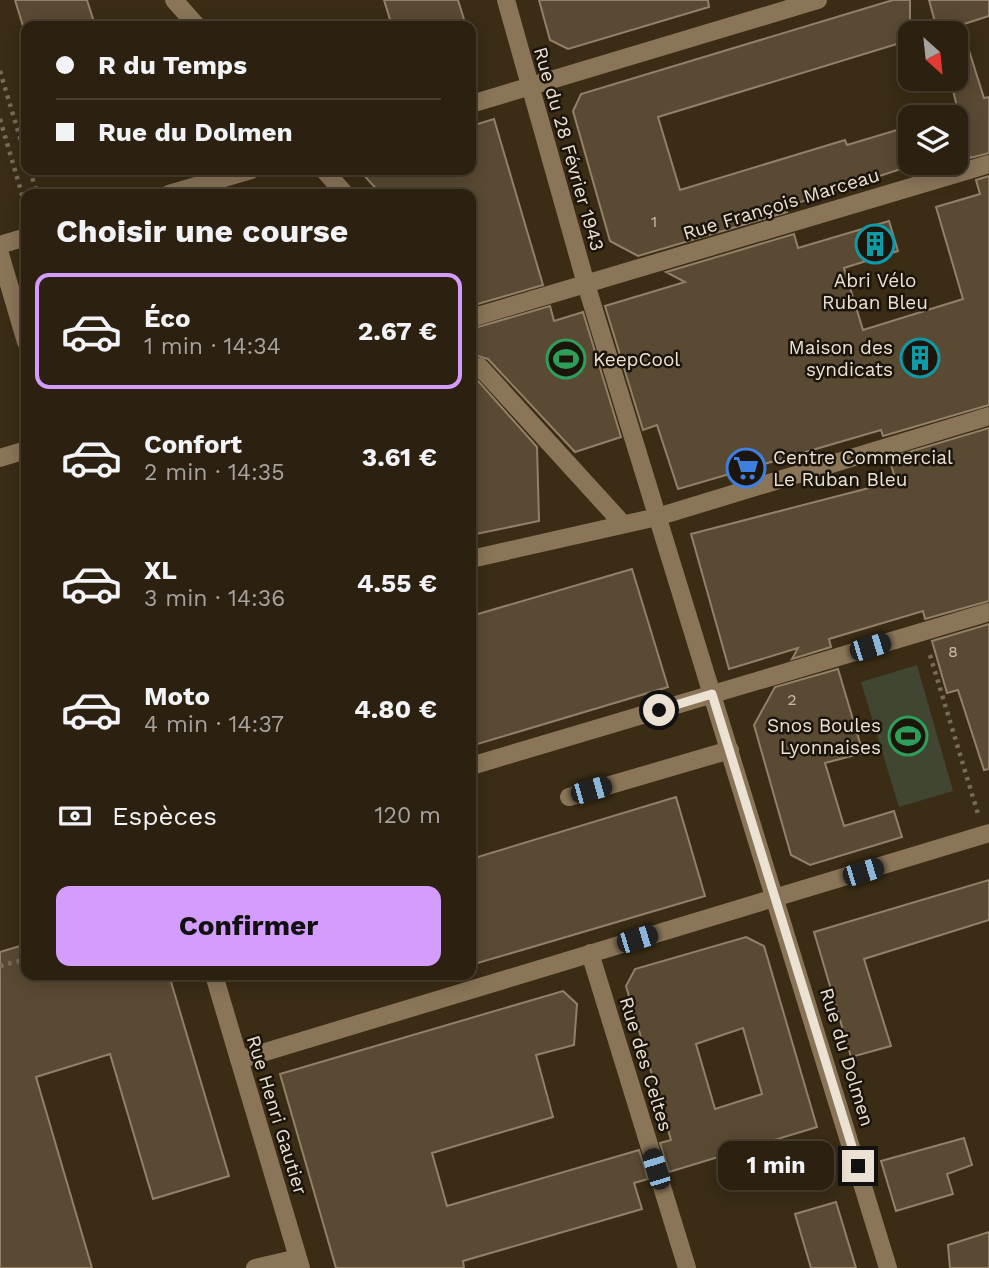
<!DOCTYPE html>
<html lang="fr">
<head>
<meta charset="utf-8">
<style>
	:root { --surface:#2c2110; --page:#342919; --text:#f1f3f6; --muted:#a6a39f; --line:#483e30; --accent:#d49cfc }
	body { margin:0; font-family:"Work Sans",sans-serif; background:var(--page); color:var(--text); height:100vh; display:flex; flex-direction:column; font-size:26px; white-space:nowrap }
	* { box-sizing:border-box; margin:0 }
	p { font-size:23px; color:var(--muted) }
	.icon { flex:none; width:38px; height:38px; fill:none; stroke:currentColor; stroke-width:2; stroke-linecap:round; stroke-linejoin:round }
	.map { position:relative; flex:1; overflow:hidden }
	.sheet { position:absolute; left:21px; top:189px; width:455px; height:791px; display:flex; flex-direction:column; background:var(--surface); border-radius:14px; box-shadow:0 4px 18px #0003,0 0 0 2px var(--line) }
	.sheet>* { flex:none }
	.top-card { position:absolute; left:21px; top:21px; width:455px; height:154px; border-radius:14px; box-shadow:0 4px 18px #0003,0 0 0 2px var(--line); display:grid; align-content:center; height:154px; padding:0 35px; background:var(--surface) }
	.needle { width:46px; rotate:153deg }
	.fabs { position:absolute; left:898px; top:21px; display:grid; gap:14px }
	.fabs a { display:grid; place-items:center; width:70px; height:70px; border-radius:14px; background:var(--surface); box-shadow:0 4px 18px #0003,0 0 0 2px var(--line); font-size:35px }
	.end { position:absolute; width:32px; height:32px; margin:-16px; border:9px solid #ebe2d4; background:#111; box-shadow:0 0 0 4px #111 }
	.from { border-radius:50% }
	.bubble { position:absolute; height:49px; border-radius:14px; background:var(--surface); box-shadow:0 4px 18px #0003,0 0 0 2px var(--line); font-size:23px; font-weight:700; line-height:49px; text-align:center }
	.car { position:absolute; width:21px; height:42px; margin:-21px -10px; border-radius:9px; box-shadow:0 0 5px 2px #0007; background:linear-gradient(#222 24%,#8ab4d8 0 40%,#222 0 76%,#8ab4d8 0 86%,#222 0) }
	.top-card b { display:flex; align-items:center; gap:24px; height:66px; font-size:26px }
	.top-card b+b { border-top:2px solid var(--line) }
	.top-card i { width:18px; height:18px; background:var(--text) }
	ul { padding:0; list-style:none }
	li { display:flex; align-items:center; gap:21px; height:116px; margin:0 14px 10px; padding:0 21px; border:4px solid transparent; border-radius:14px }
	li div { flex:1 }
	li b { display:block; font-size:26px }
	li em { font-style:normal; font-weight:700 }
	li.selected { border-color:var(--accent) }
	li>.icon { width:63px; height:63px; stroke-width:1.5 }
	h2 { padding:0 35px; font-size:32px; line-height:84px }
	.pay { display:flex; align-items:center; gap:18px; height:77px; padding:0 35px; font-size:26px }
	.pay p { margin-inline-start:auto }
	.primary-button { display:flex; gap:14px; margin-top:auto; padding:14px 35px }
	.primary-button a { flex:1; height:80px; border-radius:14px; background:var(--accent); color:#111; font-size:28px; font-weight:700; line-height:80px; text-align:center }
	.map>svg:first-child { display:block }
	.green { fill:#404632 }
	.building { fill:#5a4a33; stroke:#928168; stroke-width:2; fill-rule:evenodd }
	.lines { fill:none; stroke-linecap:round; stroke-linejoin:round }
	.path { stroke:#786c58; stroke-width:4.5; stroke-dasharray:3.5 5; stroke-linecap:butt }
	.minor { stroke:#8a7558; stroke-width:18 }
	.route { stroke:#ebe2d4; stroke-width:9 }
	.labels { text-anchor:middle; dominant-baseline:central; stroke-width:5; stroke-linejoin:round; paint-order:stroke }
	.number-label { font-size:16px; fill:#c7bcac }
	.street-label { font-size:19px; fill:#ebe2d4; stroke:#1c150b }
	.poi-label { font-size:19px; fill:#ebe2d4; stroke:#1c150b; text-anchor:end }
</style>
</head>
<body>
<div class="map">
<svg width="989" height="1268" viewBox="0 0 989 1268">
	<rect width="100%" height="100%" fill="#3a2c15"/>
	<path class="green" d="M917,665L953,791L899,807L861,682Z"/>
	<path class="building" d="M15,0H87L94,22L80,26H23Z
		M384,0H458L466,26H392Z
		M539,0H708L709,7L568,49L550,40Z
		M893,0H910V40L658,117L680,190L845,140L847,145L910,126V166L785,207L787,212L638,256L610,241L573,111L581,94Z
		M929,0H989V16L961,25L984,98L989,97V153L970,158L950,79H956V33H938Z
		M494,119L543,285L471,306V194H381L359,170H471V126Z
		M989,176V405L883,436L881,430L678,489L657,425L643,430L605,306L685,282L666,272L794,234L798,248L889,221L898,251L844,268L863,330L963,299L936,207L980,194L976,180Z
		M550,306L554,321L583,312L621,437L575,452L488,359L478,356L471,361V329Z
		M471,373L537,447L539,521L471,535Z
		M989,428V601L925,619L923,611L829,639L831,647L792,659L798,648L729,669L691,534L896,481L889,458Z
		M632,569L668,687L471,746V616Z
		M989,624V769L984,770L958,690L947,693L932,641Z
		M838,669L863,753L825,763L844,826L894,811L902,837L810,865L791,855L754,725L775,687Z
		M676,797L705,896L471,965V859Z
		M989,880V920L864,959L891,1046L851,1057L814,932Z
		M746,937L764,946L817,1127L669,1172L660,1143L671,1140L626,986L635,969ZM743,1028L762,1094L715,1109L696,1044Z
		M26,944V975H169L229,1176L153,1199L110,1054L36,1077L92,1268H0V952Z
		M563,991L577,1004L574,1045L536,1055L553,1117L432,1153L447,1206L639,1150L648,1179L634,1183L642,1209L463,1261L464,1268H336L280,1074Z
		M964,1138L972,1165L947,1174L953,1194L896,1211L881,1161Z
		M836,1202L856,1268H811L795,1214Z
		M989,1232V1268H950L948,1245Z"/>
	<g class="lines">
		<path class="path" d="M0,71L26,158
			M0,119L26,208
			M30,170L37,194
			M930,655L978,814
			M0,966L26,959"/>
		<path class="minor" d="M174,0L197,26
			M506,0L586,284L888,1268
			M471,104L818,0
			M324,170L345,194
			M169,194L251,170
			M0,245L26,237
			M0,254L26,342
			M471,318L989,164
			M480,367L623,524
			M0,458L26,450
			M471,559L657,517L989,416
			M471,766L989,612
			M569,797L730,750
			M590,953L687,1268
			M214,975L301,1268
			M239,1060L989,833
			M255,1268L298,1258"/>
	</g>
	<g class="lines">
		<path class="route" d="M659,710L712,694L858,1166"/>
	</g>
	<defs>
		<symbol id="building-ring" viewBox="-11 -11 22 22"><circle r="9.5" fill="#1c150b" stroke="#0f9aa8" stroke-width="1.5"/><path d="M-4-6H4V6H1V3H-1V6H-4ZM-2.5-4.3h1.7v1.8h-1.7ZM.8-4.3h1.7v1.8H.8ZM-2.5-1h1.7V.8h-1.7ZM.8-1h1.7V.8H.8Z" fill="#0f9aa8"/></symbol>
		<symbol id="stadium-ring" viewBox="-11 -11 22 22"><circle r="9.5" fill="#1c150b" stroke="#2e9e5b" stroke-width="1.5"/><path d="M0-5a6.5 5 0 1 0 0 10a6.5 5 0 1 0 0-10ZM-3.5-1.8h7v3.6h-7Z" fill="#2e9e5b"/></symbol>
		<symbol id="supermarket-ring" viewBox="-11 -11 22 22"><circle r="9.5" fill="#1c150b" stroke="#3f7fe0" stroke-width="1.5"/><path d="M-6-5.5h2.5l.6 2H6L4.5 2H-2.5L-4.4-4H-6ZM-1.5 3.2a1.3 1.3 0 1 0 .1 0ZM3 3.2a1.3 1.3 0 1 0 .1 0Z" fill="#3f7fe0"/></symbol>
	</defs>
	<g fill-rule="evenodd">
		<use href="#building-ring" x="853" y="222" width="44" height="44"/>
		<use href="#building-ring" x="898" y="336" width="44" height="44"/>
		<use href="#stadium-ring" x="544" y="337" width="44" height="44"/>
		<use href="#supermarket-ring" x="724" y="446" width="44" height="44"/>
		<use href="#stadium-ring" x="886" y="714" width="44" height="44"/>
	</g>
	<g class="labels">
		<g class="number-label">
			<text x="654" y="221">1</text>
			<text x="953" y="651">8</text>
			<text x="792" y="699">2</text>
		</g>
		<g class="street-label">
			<text transform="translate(569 149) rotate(74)">Rue du 28 Février 1943</text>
			<text transform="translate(781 204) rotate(-17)">Rue François Marceau</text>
			<text transform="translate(847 1057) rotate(73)">Rue du Dolmen</text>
			<text transform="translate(646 1064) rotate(73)">Rue des Celtes</text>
			<text transform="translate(277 1115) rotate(73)">Rue Henri Gautier</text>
		</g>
		<g class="poi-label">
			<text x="875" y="280" text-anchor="middle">Abri Vélo<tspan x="875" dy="22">Ruban Bleu</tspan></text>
			<text x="893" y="347">Maison des<tspan x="893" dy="22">syndicats</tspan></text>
			<text x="593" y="359" text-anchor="start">KeepCool</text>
			<text x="773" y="457" text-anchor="start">Centre Commercial<tspan x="773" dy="22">Le Ruban Bleu</tspan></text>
			<text x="881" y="725">Snos Boules<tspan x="881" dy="22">Lyonnaises</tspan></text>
		</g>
	</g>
</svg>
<div class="fabs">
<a><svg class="needle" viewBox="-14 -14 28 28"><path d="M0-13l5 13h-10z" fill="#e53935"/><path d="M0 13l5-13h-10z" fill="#a6a39f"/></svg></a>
<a><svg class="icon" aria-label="layers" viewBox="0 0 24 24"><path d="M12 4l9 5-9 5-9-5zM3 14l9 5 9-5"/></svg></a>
</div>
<i class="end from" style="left:659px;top:710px"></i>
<i class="end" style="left:858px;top:1166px"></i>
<div class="bubble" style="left:718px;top:1141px;width:116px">1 min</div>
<i class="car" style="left:870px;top:647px;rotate:73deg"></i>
<i class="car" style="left:591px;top:790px;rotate:74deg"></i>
<i class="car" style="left:863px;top:872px;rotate:73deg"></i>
<i class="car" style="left:637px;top:939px;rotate:73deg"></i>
<i class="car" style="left:656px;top:1169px;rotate:343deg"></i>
<div class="top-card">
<b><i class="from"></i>R du Temps</b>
<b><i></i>Rue du Dolmen</b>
</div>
<section class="sheet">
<h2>Choisir une course</h2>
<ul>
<li class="selected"><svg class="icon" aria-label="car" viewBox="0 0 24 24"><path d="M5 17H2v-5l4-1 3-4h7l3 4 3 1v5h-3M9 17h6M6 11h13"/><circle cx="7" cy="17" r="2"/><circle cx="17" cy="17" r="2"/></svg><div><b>Éco</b><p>1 min · 14:34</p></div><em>2.67 €</em></li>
<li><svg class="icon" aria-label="car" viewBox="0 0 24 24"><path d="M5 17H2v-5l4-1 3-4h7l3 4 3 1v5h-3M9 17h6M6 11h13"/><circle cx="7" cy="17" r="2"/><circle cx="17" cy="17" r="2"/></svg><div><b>Confort</b><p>2 min · 14:35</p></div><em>3.61 €</em></li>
<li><svg class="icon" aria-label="car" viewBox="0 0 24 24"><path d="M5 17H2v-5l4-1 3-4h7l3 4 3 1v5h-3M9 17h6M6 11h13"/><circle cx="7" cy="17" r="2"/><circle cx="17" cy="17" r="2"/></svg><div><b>XL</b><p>3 min · 14:36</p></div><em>4.55 €</em></li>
<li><svg class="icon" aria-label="car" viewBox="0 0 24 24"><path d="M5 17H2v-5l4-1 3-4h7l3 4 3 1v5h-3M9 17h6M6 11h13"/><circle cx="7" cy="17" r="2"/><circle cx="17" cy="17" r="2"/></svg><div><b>Moto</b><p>4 min · 14:37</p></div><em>4.80 €</em></li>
</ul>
<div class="pay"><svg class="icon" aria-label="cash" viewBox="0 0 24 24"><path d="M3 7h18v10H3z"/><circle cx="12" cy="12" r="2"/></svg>Espèces<p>120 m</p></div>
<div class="primary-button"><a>Confirmer</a></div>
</section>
</div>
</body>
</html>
